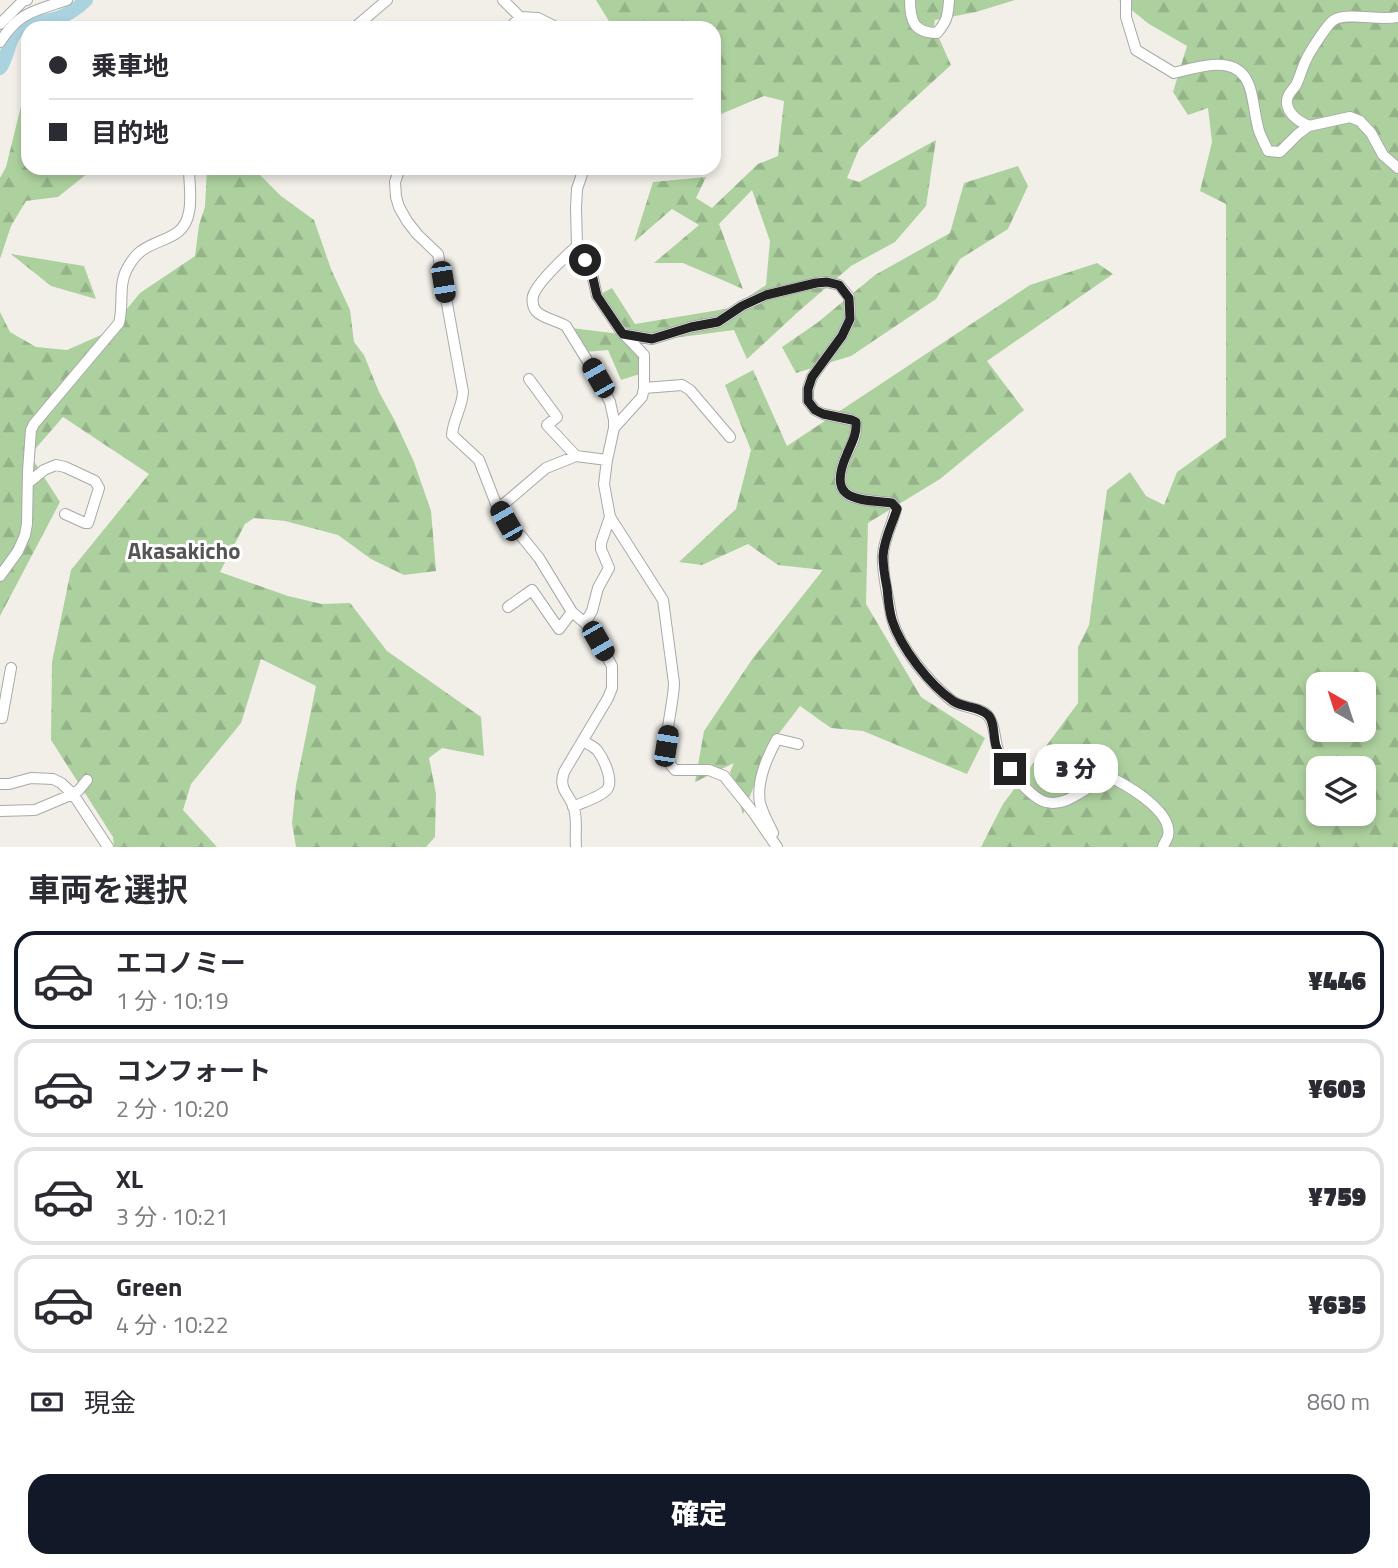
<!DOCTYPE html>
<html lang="ja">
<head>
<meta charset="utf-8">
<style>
	:root { --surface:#fff; --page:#f7f7f7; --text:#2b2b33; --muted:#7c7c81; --line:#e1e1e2; --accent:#111827 }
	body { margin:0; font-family:"Titillium Web","Noto Sans JP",sans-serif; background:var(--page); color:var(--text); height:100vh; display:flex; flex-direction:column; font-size:26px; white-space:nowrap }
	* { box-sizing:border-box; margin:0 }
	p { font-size:23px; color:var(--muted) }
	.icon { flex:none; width:38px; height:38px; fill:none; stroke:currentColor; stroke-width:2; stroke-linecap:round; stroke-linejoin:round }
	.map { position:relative; height:847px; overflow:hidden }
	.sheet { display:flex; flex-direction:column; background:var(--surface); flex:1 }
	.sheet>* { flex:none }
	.hud { position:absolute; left:21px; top:21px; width:700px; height:154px; border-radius:21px; box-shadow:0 4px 10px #0003; display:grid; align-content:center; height:154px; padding:0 28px; background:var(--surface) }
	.needle { width:46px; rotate:321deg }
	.buttons { position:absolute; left:1306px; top:672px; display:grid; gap:14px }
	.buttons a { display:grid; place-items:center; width:70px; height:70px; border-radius:14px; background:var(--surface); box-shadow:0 4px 10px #0003; font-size:35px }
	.end { position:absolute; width:32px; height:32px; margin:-16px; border:9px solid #222; background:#fff; box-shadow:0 0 0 4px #fff }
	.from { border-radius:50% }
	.bubble { position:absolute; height:49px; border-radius:21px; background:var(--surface); box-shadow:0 4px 10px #0003; font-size:23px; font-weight:800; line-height:49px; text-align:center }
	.car { position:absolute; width:21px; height:42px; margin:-21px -10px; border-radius:9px; box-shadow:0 0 5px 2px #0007; background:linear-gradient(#222 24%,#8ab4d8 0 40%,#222 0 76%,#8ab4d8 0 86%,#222 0) }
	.hud b { display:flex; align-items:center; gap:24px; height:66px; font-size:26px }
	.hud b+b { border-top:2px solid var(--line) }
	.hud i { width:18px; height:18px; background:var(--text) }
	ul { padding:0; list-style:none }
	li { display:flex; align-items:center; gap:21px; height:98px; margin:0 14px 10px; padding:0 14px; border:4px solid var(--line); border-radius:21px }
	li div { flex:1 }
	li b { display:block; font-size:26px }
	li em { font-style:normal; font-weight:800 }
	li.current { border-color:var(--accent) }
	li>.icon { width:63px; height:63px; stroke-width:1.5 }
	h2 { padding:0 28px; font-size:32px; line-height:84px }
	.pay { display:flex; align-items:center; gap:18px; height:77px; padding:0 28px; font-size:26px }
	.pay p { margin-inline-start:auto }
	.button { display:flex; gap:14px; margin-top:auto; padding:14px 28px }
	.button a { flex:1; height:80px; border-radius:21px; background:var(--accent); color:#fff; font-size:28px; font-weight:800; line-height:80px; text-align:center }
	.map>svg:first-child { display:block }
	.forest { fill:url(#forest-firs); fill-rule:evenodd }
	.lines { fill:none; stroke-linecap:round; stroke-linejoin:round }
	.river { stroke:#aad3df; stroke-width:14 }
	.minor-casing { stroke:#a9a9a9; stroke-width:12 }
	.minor { stroke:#fff; stroke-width:10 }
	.route { stroke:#222; stroke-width:9 }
	.labels { text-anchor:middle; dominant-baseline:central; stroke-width:6; stroke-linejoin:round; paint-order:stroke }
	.quarter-label { font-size:23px; font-weight:bold; fill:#555; stroke:#fff }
</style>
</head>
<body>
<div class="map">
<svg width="1398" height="847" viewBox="0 0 1398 847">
	<defs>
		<pattern id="forest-firs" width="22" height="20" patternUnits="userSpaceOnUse" patternTransform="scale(1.75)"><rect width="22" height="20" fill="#add19e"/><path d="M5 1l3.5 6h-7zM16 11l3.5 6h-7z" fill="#95b388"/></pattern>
	</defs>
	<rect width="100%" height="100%" fill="#f2efe9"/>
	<path class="forest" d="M596,0H1015L976,12L935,20L934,27L951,65L859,149L847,178L859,182L936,140L926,206L895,242L851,266L799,311L747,359L734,330L636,343L643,373L621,380L608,350L585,352L571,328L621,334L597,296L612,288L635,324L731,308L766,285L770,241L752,190L719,224L743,289L683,263H654L699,225L672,209L634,242L653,182L706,177L696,198L712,208L758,164L778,156L784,101L764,96L714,117V28H613Z
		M1119,0H1398V847H981L1003,804L1078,703V647L1089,625L1107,490L1130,472L1146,496L1164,505L1177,472L1226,437V204L1200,191L1212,142L1208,108L1188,115L1173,92L1187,46L1149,24ZM1318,684H1363V730H1318ZM1318,768H1363V814H1318Z
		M28,102V168H88V173L58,197L26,201L11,226L0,259V178L6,167L21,106Z
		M1018,166L1028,186L1008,229L960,259L936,299L851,356L796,373L782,347L817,323L875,275L950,233L964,183Z
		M207,168H253L281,196L314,220L331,269L350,310L354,342L364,355L379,392L395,421L414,462L431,511L436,571L404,575L371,559L338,535L285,521L254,518L245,524L220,572L288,596L322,604L350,603L387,651L481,717L484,756L442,748L429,758L436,794L435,837L426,847H296L292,823L296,785L316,686L261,659L241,723L191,784L183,810L217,847H114L113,837L51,740L52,662L71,570L149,474L63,417L30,455L60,502L0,616V312L10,332L36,347L67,350L108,332L140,293L195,256L199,225L205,207Z
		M11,254L84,266L96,299L51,286Z
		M1097,263L1113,274L987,361L1024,410L940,479L868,523L866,604L921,697L985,738L967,774L863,731L831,728L800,706L770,745L743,814L730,772L734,763L695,782L704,731L753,658L823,570L778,565L748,544L702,565L679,562L736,509L751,450L725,385L753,370L787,446L1030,285Z"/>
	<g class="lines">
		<path class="river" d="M0,68C8,57 8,41 16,32C25,22 45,22 58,18C69,14 78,8 86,0"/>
		<defs>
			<path id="minor" d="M503,0L520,17L538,18L558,28
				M910,0C910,21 914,33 937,33C947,21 948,16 949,0
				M1126,0V17L1136,50L1174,73C1186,70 1199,66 1212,65C1257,61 1250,101 1259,131C1261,137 1265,144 1268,151L1280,152L1298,134L1309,126L1350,117L1360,121L1371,133L1383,155L1398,168
				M0,24L23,1L27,0
				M354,28L387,0
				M510,28L520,17
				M0,42C20,11 35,11 67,0
				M1309,126C1300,122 1289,115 1287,104C1286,95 1292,91 1296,85C1300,77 1302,68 1306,60C1309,53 1328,23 1334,20C1347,12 1380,21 1398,17
				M400,168L395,182L396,197L399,207L407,221L417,234L438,254L463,392C462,408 453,420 452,435L479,460L498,509L506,521L522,537L539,558L572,612L585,623L598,641L612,666V688L608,698L564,772C557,792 573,795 575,813C577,824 575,836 576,847
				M584,168L577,189L576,208L577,246L592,274L597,296L620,330L644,355V388L642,397L614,428
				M577,246C566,256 537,282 533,296C532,301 533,307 536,311C542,318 558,321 566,326L598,378L610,402L614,420V428L607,460L604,484L610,517L663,600L674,683C674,701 663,743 666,756C668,762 672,767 675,770H709L724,776L753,812L777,847
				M623,334L652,339L691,327L718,322L742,306L766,295L816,283L827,282L839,285L849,297L850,319L842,336L812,377L808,389V401L815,410L823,414L852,420L856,422C857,435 852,444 847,454C826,501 856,499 892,503L896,509C892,525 884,539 883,555C882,567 885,581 887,593C889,601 890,610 892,619C900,648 928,681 951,700C962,709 981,706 989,717C996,727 994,742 999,753C1005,767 1032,799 1046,802C1072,809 1093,775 1116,780C1133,789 1173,813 1168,836C1167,840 1164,843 1163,847
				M529,379L557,417L547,425L576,456
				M644,388L682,385L690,390L730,437
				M28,483L44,470L56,465L65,467L95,481L99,488L88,523H85L65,514
				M498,509L546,468L576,456L607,460
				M0,576L18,551L25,535L27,524L28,471L31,430L34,424L119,323C124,305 118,285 127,269C130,263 135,256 140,252C158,237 184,241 189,212C192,198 189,182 189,168
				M508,607L532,590L559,629L572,612
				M585,623L592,611L598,588L609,568L601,549V543L610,517
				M0,718H2L11,668
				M0,784H9L31,778L53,779L61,783L73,794L108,847
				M573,807C581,803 605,795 608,788C613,778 603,758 597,750C593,746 588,744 583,741
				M0,811L35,810L73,794L79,790L87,780
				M773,833C769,824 763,814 760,803C756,781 767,757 777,739L798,744"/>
		</defs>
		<use href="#minor" class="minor-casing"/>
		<use href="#minor" class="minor"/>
	</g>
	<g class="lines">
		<path class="route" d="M585,260L592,274L597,296L620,330L623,334L652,339L691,327L718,322L742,306L766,295L816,283L827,282L839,285L849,298L850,319L842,336L812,377L808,389V401L815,410L823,414L852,420L856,422C857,435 851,444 847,454C826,501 856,499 892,503L897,509C892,525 884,539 883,556C883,566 885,578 887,588C888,599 889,610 892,620C901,648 929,684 953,701C963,708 979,706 988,715C995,722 993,736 996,746C999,755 1004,761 1010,769"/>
	</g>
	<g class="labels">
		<g class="quarter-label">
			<text x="184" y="550">Akasakicho</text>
		</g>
	</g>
</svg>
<div class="buttons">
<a><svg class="needle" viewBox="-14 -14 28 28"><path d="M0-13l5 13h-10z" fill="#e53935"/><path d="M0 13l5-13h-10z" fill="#7c7c81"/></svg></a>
<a><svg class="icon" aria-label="layers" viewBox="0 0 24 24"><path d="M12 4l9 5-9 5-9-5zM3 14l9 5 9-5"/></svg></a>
</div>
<i class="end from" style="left:585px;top:260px"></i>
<i class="end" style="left:1010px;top:769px"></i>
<div class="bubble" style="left:1034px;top:744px;width:84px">3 分</div>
<i class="car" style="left:443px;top:282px;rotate:171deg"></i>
<i class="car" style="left:598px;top:378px;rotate:330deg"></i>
<i class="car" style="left:506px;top:521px;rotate:330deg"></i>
<i class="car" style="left:598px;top:641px;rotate:150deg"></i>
<i class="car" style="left:666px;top:746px;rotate:9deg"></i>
<div class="hud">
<b><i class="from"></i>乗車地</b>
<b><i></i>目的地</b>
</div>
</div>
<section class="sheet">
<h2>車両を選択</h2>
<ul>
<li class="current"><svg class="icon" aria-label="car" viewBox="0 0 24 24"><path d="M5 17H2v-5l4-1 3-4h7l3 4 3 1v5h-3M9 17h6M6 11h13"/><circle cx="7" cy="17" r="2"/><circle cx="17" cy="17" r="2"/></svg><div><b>エコノミー</b><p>1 分 · 10:19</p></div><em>¥446</em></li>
<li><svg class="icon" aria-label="car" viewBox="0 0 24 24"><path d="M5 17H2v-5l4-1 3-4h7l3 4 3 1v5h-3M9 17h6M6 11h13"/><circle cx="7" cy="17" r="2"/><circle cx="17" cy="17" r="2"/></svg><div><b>コンフォート</b><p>2 分 · 10:20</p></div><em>¥603</em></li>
<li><svg class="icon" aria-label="car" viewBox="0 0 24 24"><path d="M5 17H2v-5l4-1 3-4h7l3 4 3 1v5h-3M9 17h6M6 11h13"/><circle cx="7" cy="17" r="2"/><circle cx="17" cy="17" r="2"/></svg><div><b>XL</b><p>3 分 · 10:21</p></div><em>¥759</em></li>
<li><svg class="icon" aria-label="car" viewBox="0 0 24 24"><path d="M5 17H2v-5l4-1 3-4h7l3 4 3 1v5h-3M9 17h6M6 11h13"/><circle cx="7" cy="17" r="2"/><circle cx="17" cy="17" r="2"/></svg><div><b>Green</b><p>4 分 · 10:22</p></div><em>¥635</em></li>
</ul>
<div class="pay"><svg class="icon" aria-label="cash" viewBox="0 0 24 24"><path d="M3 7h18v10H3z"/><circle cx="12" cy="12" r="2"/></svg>現金<p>860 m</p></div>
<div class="button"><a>確定</a></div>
</section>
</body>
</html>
